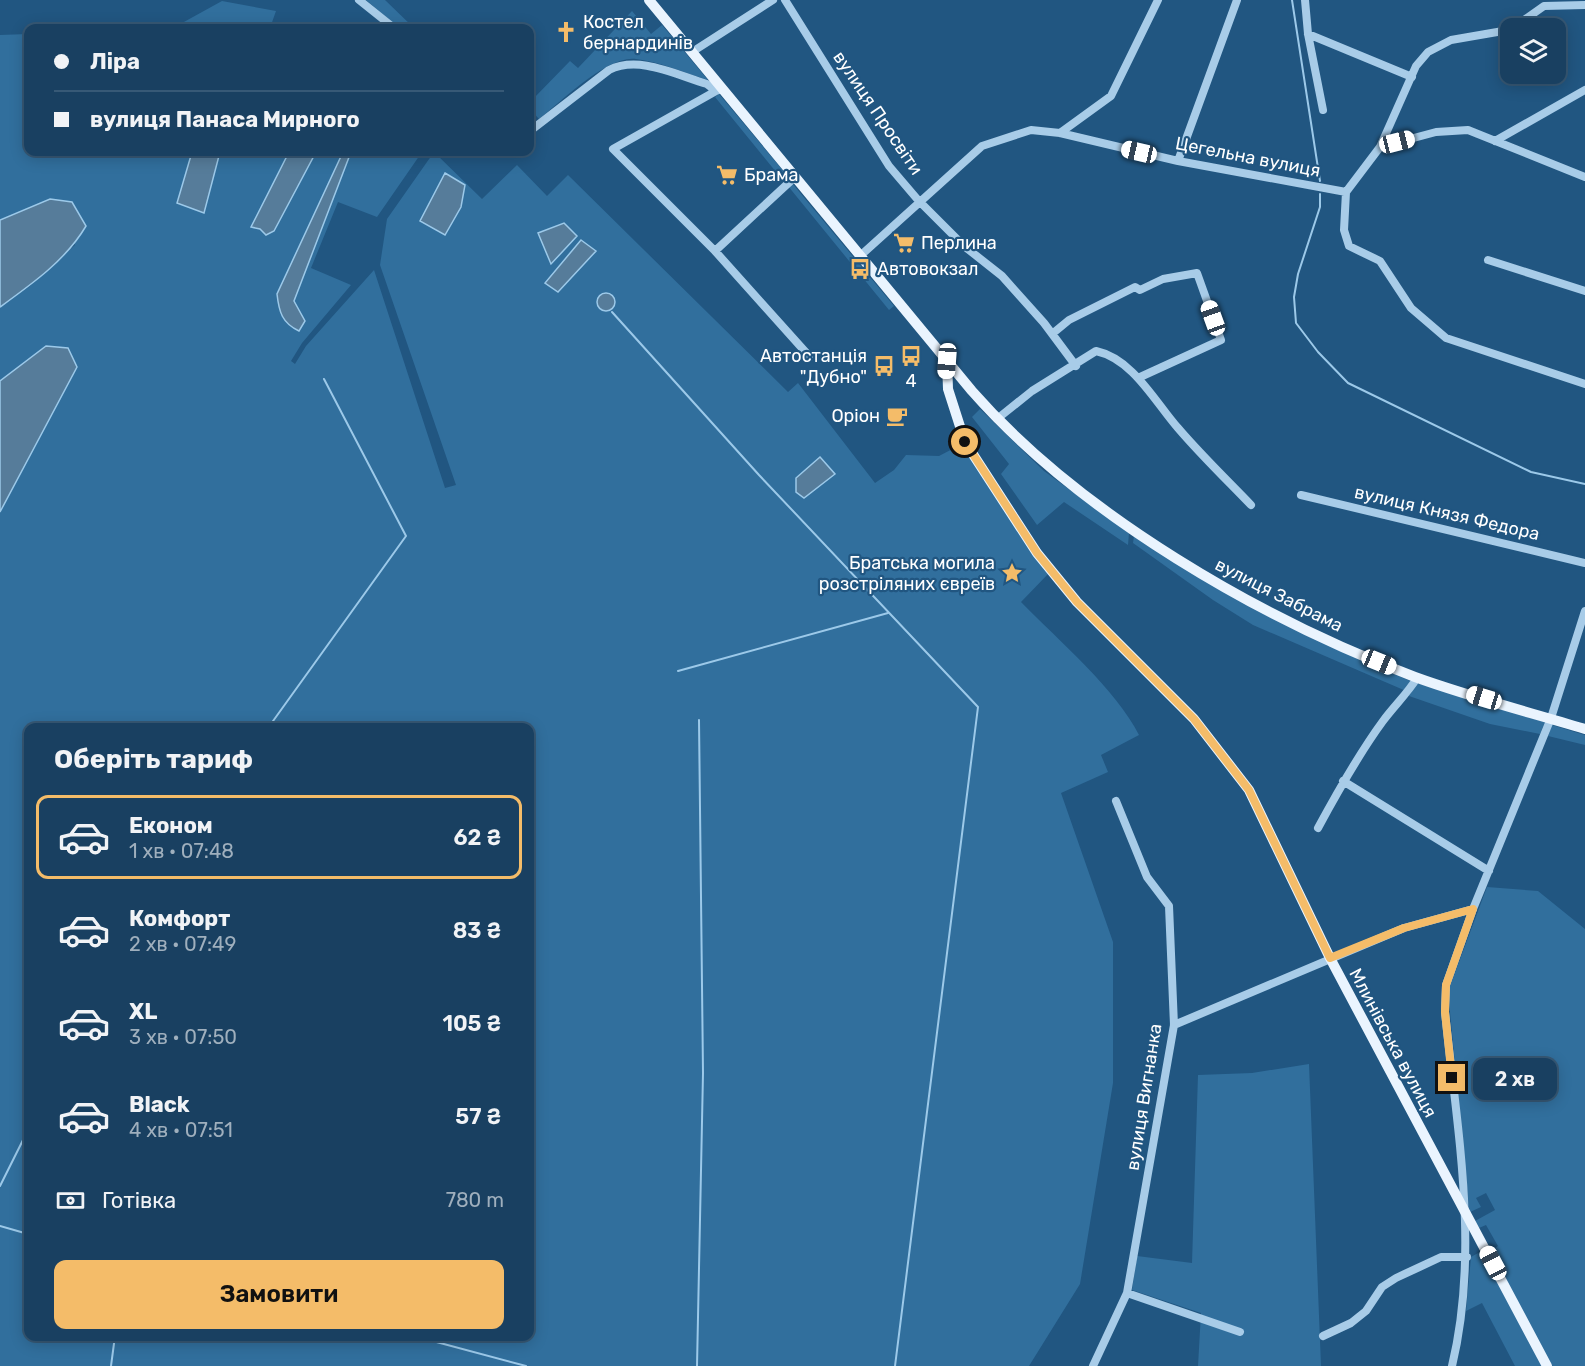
<!DOCTYPE html>
<html lang="uk">
<head>
<meta charset="utf-8">
<style>
	:root { --surface:#194061; --page:#264b6a; --text:#f1f3f6; --muted:#9fafbd; --line:#375976; --accent:#f4bc69 }
	body { margin:0; font-family:Rubik,sans-serif; background:var(--page); color:var(--text); height:100vh; display:flex; flex-direction:column; font-size:22px; white-space:nowrap }
	* { box-sizing:border-box; margin:0 }
	p { font-size:20px; color:var(--muted) }
	.icon { flex:none; width:33px; height:33px; fill:none; stroke:currentColor; stroke-width:2; stroke-linecap:round; stroke-linejoin:round }
	.map { position:relative; flex:1; overflow:hidden }
	.side { position:absolute; left:24px; top:723px; width:510px; height:618px; display:flex; flex-direction:column; background:var(--surface); border-radius:12px; box-shadow:0 3px 15px #0003,0 0 0 2px var(--line) }
	.side>* { flex:none }
	.guide { position:absolute; left:24px; top:24px; width:510px; height:132px; border-radius:12px; box-shadow:0 3px 15px #0003,0 0 0 2px var(--line); display:grid; align-content:center; height:132px; padding:0 30px; background:var(--surface) }
	.buttons { position:absolute; left:1500px; top:18px; display:grid; gap:12px }
	.buttons a { display:grid; place-items:center; width:66px; height:66px; border-radius:12px; background:var(--surface); box-shadow:0 3px 15px #0003,0 0 0 2px var(--line); font-size:30px }
	.end { position:absolute; width:27px; height:27px; margin:-14px; border:8px solid #f4bc69; background:#111; box-shadow:0 0 0 3px #111 }
	.from { border-radius:50% }
	.bubble { position:absolute; height:42px; border-radius:12px; background:var(--surface); box-shadow:0 3px 15px #0003,0 0 0 2px var(--line); font-size:20px; font-weight:600; line-height:42px; text-align:center }
	.car { position:absolute; width:18px; height:36px; margin:-18px -9px; border-radius:8px; box-shadow:0 0 4px 2px #0007; background:linear-gradient(#fff 24%,#345 0 40%,#fff 0 76%,#345 0 86%,#fff 0) }
	.guide b { display:flex; align-items:center; gap:21px; height:57px; font-size:22px }
	.guide b+b { border-top:2px solid var(--line) }
	.guide i { width:15px; height:15px; background:var(--text) }
	ul { padding:0; list-style:none }
	li { display:flex; align-items:center; gap:18px; height:84px; margin:0 12px 9px; padding:0 18px; border:3px solid transparent; border-radius:12px }
	li div { flex:1 }
	li b { display:block; font-size:22px }
	li em { font-style:normal; font-weight:600 }
	li.on { border-color:var(--accent) }
	li>.icon { width:54px; height:54px; stroke-width:1.5 }
	h2 { padding:0 30px; font-size:27px; line-height:72px }
	.pay { display:flex; align-items:center; gap:15px; height:66px; padding:0 30px; font-size:22px }
	.pay p { margin-inline-start:auto }
	.button { display:flex; gap:12px; margin-top:auto; padding:12px 30px }
	.button a { flex:1; height:69px; border-radius:12px; background:var(--accent); color:#111; font-size:24px; font-weight:600; line-height:69px; text-align:center }
	.map>svg:first-child { display:block }
	.green { fill:#316f9d; fill-rule:evenodd }
	.water { fill:#567c9a; stroke:#9cc9e9; stroke-width:1.5 }
	.lines { fill:none; stroke-linecap:round; stroke-linejoin:round }
	.stream { stroke:#9cc9e9; stroke-width:2 }
	.minor { stroke:#a8cce8; stroke-width:8 }
	.major { stroke:#eaf4fe; stroke-width:10 }
	.route { stroke:#f4bc69; stroke-width:8 }
	.labels { text-anchor:middle; dominant-baseline:central; stroke-width:4.5; stroke-linejoin:round; paint-order:stroke }
	.poi-label { font-size:18px; fill:#fff; stroke:#215681; text-anchor:start }
	.street-label { font-size:18px; fill:#fff; stroke:#215681 }
</style>
</head>
<body>
<div class="map">
<svg width="1585" height="1366" viewBox="0 0 1585 1366">
	<rect width="100%" height="100%" fill="#215681"/>
	<path class="green" d="M366,0H385L414,28H399Z
		M222,1L276,11L270,28H160H173Z
		M632,11L651,34L662,25L708,80C685,73 660,62 636,59C607,55 561,102 539,119L530,109V97L533,99L570,61L578,68Z
		M28,34V152H422L377,217L338,202L311,268L351,285L302,343L291,361L295,364L306,346L374,270L445,488L456,485L380,265L387,219L434,152L482,199L517,165L547,196L568,175L788,392L798,383L875,483L894,470L906,455L939,456L962,444L1049,573L1021,602C1058,640 1116,689 1139,735L1101,755L1108,772L1061,793L1113,942V1083L1080,1284L1029,1366H0V512L46,346L0,381V307L30,286L75,245L50,199L0,220V35ZM28,728H530V1336H28Z
		M719,94L790,179L785,183L715,97Z
		M792,183L894,306L889,310L788,186Z
		M980,409L1044,471L1129,533L1128,545L1064,502L1037,525L1001,474L1009,464L972,417Z
		M1134,536C1222,593 1313,642 1411,681L1406,691L1253,625L1213,600L1133,543Z
		M1417,683L1545,722L1540,734L1490,724L1409,696Z
		M1552,725L1585,735V745L1548,736Z
		M1487,887L1538,891L1585,929V1366H1551L1491,1251L1498,1246L1486,1225L1479,1228L1475,1221L1495,1210L1486,1193L1476,1198L1481,1207L1470,1212L1469,1208L1450,1012V986Z
		M1309,1064L1321,1366H1198L1201,1313L1132,1290L1137,1256L1192,1263L1198,1075L1252,1073Z
		M1478,1253L1486,1257L1542,1366H1515L1482,1303L1466,1311L1471,1257Z"/>
	<path class="water" d="M192,152H220L204,213L177,203Z
		M289,152H316L274,231L266,235L260,229L251,227Z
		M343,152H351L294,301L305,321L299,331C282,323 279,312 277,294Z
		M445,173L465,185L461,207L445,235L420,221Z
		M50,199L72,202L86,226C66,260 32,284 0,307V220Z
		M564,223L577,236L551,264L538,233Z
		M581,240L596,251L558,292L545,283Z
		M597 302a9 9 0 1 1 18 0a9 9 0 1 1-18 0Z
		M46,346L68,348L77,367L0,512V381Z
		M820,457L835,474L804,498L796,492V478Z"/>
	<g class="lines">
		<path class="stream" d="M1292,0L1320,181
			M1320,194V207L1298,274L1294,297L1296,323L1318,352L1348,383L1531,472L1585,484
			M612,312L759,475L978,707L895,1366
			M678,671L888,613
			M268,728L406,536L324,379
			M0,1186L28,1130
			M0,1226L28,1234
			M414,1336L526,1366
			M111,1366L115,1336
			M697,1366L703,1073L699,720"/>
		<path class="minor" d="M359,0L394,28
			M785,0L889,166L918,200L964,246L1002,276L1044,323L1076,366
			M1305,0L1308,34L1323,110
			M1308,34L1412,77
			M692,52L773,0
			M716,91L613,149L715,251L810,357
			M530,131L609,70C639,55 676,75 707,84L716,91L719,90
			M1060,133L1111,96L1158,0
			M1495,141L1585,90
			M1380,147L1436,132L1468,130L1585,177
			M1178,161L1237,0
			M1346,192L1344,230L1349,246L1380,261L1411,308L1446,338L1585,384
			M1346,192L1380,147L1416,66L1428,52L1451,40L1503,31L1517,25L1544,6L1585,5
			M715,251L795,177
			M860,256L982,146L1031,130L1060,133L1178,161L1346,192
			M1488,260L1585,291
			M1052,334L1069,320L1135,287L1140,290L1163,279L1197,273L1221,340L1138,378
			M997,419L1032,391L1096,351C1133,359 1155,402 1178,428C1201,455 1227,480 1251,505
			M1301,495L1585,563
			M1343,781L1489,871
			M1318,828C1338,791 1358,755 1383,721C1394,706 1407,694 1417,678
			M1174,1025L1404,928L1473,909
			M1127,1293L1240,1332
			M1323,1336L1351,1323L1366,1311L1382,1287L1396,1278L1441,1257H1467
			M1093,1366L1127,1293L1174,1025L1169,906L1147,877L1116,801
			M1452,1366C1480,1250 1457,1129 1445,1012L1446,985L1473,909L1551,718L1585,611"/>
		<path class="major" d="M649,0L972,391C1081,515 1261,619 1415,677C1470,697 1529,712 1585,729
			M947,361L948,389L965,442L1037,553L1077,602L1194,719L1249,790L1330,958L1547,1366"/>
	</g>
	<g class="lines">
		<path class="route" d="M965,442L1037,553L1077,602L1194,719L1249,790L1330,958L1404,928L1473,909L1446,985L1445,1012L1452,1078"/>
	</g>
	<defs>
		<symbol id="church-bare" viewBox="-9 -9 18 18"><path d="M-1.2-6h2.4v3.5h3.3v2.4h-3.3V6h-2.4V-.1h-3.3v-2.4h3.3Z" fill="#f4bc69" stroke="#215681" stroke-width="2.5" paint-order="stroke"/></symbol>
		<symbol id="supermarket-bare" viewBox="-9 -9 18 18"><path d="M-6-5.5h2.5l.6 2H6L4.5 2H-2.5L-4.4-4H-6ZM-1.5 3.2a1.3 1.3 0 1 0 .1 0ZM3 3.2a1.3 1.3 0 1 0 .1 0Z" fill="#f4bc69" stroke="#215681" stroke-width="2.5" paint-order="stroke"/></symbol>
		<symbol id="bus-bare" viewBox="-9 -9 18 18"><path d="M-5-6H5V4H4V6H2V4H-2V6H-4V4H-5ZM-3.5-4V0h7V-4ZM-3.5 1.2v1.5H-2V1.2ZM2 1.2v1.5H3.5V1.2Z" fill="#f4bc69" stroke="#215681" stroke-width="2.5" paint-order="stroke"/></symbol>
		<symbol id="cafe-bare" viewBox="-9 -9 18 18"><path d="M-5.5-4.5H6V0H3Q3 3.5 0 3.5H-2.5Q-5.5 3.5-5.5 0ZM3-3.2v2h1.7v-2ZM-6 4.5H4V6H-6Z" fill="#f4bc69" stroke="#215681" stroke-width="2.5" paint-order="stroke"/></symbol>
		<symbol id="sight-bare" viewBox="-9 -9 18 18"><path d="M0-6L1.8-2.2L6-1.7L2.9 1.2L3.7 5.4L0 3.3L-3.7 5.4L-2.9 1.2L-6-1.7L-1.8-2.2Z" fill="#f4bc69" stroke="#215681" stroke-width="2.5" paint-order="stroke"/></symbol>
	</defs>
	<g fill-rule="evenodd">
		<use href="#church-bare" x="551" y="17" width="30" height="30"/>
		<use href="#supermarket-bare" x="712" y="160" width="30" height="30"/>
		<use href="#supermarket-bare" x="889" y="228" width="30" height="30"/>
		<use href="#bus-bare" x="845" y="254" width="30" height="30"/>
		<use href="#bus-bare" x="896" y="341" width="30" height="30"/>
		<use href="#bus-bare" x="869" y="351" width="30" height="30"/>
		<use href="#cafe-bare" x="882" y="401" width="30" height="30"/>
		<use href="#sight-bare" x="997" y="558" width="30" height="30"/>
	</g>
	<g class="labels">
		<g class="poi-label">
			<text x="583" y="22">Костел<tspan x="583" dy="21">бернардинів</tspan></text>
			<text x="744" y="175">Брама</text>
			<text x="921" y="243">Перлина</text>
			<text x="877" y="269">Автовокзал</text>
			<text x="867" y="356" text-anchor="end">Автостанція<tspan x="867" dy="21">"Дубно"</tspan></text>
			<text x="911" y="381" text-anchor="middle">4</text>
			<text x="880" y="416" text-anchor="end">Оріон</text>
			<text x="995" y="563" text-anchor="end">Братська могила<tspan x="995" dy="21">розстріляних євреїв</tspan></text>
		</g>
		<g class="street-label">
			<text transform="translate(878 113) rotate(56)">вулиця Просвіти</text>
			<text transform="translate(1248 157) rotate(11)">Цегельна вулиця</text>
			<text transform="translate(1447 513) rotate(13)">вулиця Князя Федора</text>
			<text transform="translate(1279 595) rotate(27)">вулиця Забрама</text>
			<text transform="translate(1393 1043) rotate(62)">Млинівська вулиця</text>
			<text transform="translate(1144 1097) rotate(-81)">вулиця Вигнанка</text>
		</g>
	</g>
</svg>
<div class="buttons">
<a><svg class="icon" aria-label="layers" viewBox="0 0 24 24"><path d="M12 4l9 5-9 5-9-5zM3 14l9 5 9-5"/></svg></a>
</div>
<i class="end from" style="left:965px;top:442px"></i>
<i class="end" style="left:1452px;top:1078px"></i>
<div class="bubble" style="left:1473px;top:1058px;width:84px">2 хв</div>
<i class="car" style="left:1397px;top:142px;rotate:76deg"></i>
<i class="car" style="left:1139px;top:152px;rotate:283deg"></i>
<i class="car" style="left:1213px;top:318px;rotate:340deg"></i>
<i class="car" style="left:947px;top:361px;rotate:184deg"></i>
<i class="car" style="left:1379px;top:662px;rotate:112deg"></i>
<i class="car" style="left:1484px;top:698px;rotate:287deg"></i>
<i class="car" style="left:1493px;top:1263px;rotate:332deg"></i>
<div class="guide">
<b><i class="from"></i>Ліра</b>
<b><i></i>вулиця Панаса Мирного</b>
</div>
<section class="side">
<h2>Оберіть тариф</h2>
<ul>
<li class="on"><svg class="icon" aria-label="car" viewBox="0 0 24 24"><path d="M5 17H2v-5l4-1 3-4h7l3 4 3 1v5h-3M9 17h6M6 11h13"/><circle cx="7" cy="17" r="2"/><circle cx="17" cy="17" r="2"/></svg><div><b>Економ</b><p>1 хв · 07:48</p></div><em>62 ₴</em></li>
<li><svg class="icon" aria-label="car" viewBox="0 0 24 24"><path d="M5 17H2v-5l4-1 3-4h7l3 4 3 1v5h-3M9 17h6M6 11h13"/><circle cx="7" cy="17" r="2"/><circle cx="17" cy="17" r="2"/></svg><div><b>Комфорт</b><p>2 хв · 07:49</p></div><em>83 ₴</em></li>
<li><svg class="icon" aria-label="car" viewBox="0 0 24 24"><path d="M5 17H2v-5l4-1 3-4h7l3 4 3 1v5h-3M9 17h6M6 11h13"/><circle cx="7" cy="17" r="2"/><circle cx="17" cy="17" r="2"/></svg><div><b>XL</b><p>3 хв · 07:50</p></div><em>105 ₴</em></li>
<li><svg class="icon" aria-label="car" viewBox="0 0 24 24"><path d="M5 17H2v-5l4-1 3-4h7l3 4 3 1v5h-3M9 17h6M6 11h13"/><circle cx="7" cy="17" r="2"/><circle cx="17" cy="17" r="2"/></svg><div><b>Black</b><p>4 хв · 07:51</p></div><em>57 ₴</em></li>
</ul>
<div class="pay"><svg class="icon" aria-label="cash" viewBox="0 0 24 24"><path d="M3 7h18v10H3z"/><circle cx="12" cy="12" r="2"/></svg>Готівка<p>780 m</p></div>
<div class="button"><a>Замовити</a></div>
</section>
</div>
</body>
</html>
